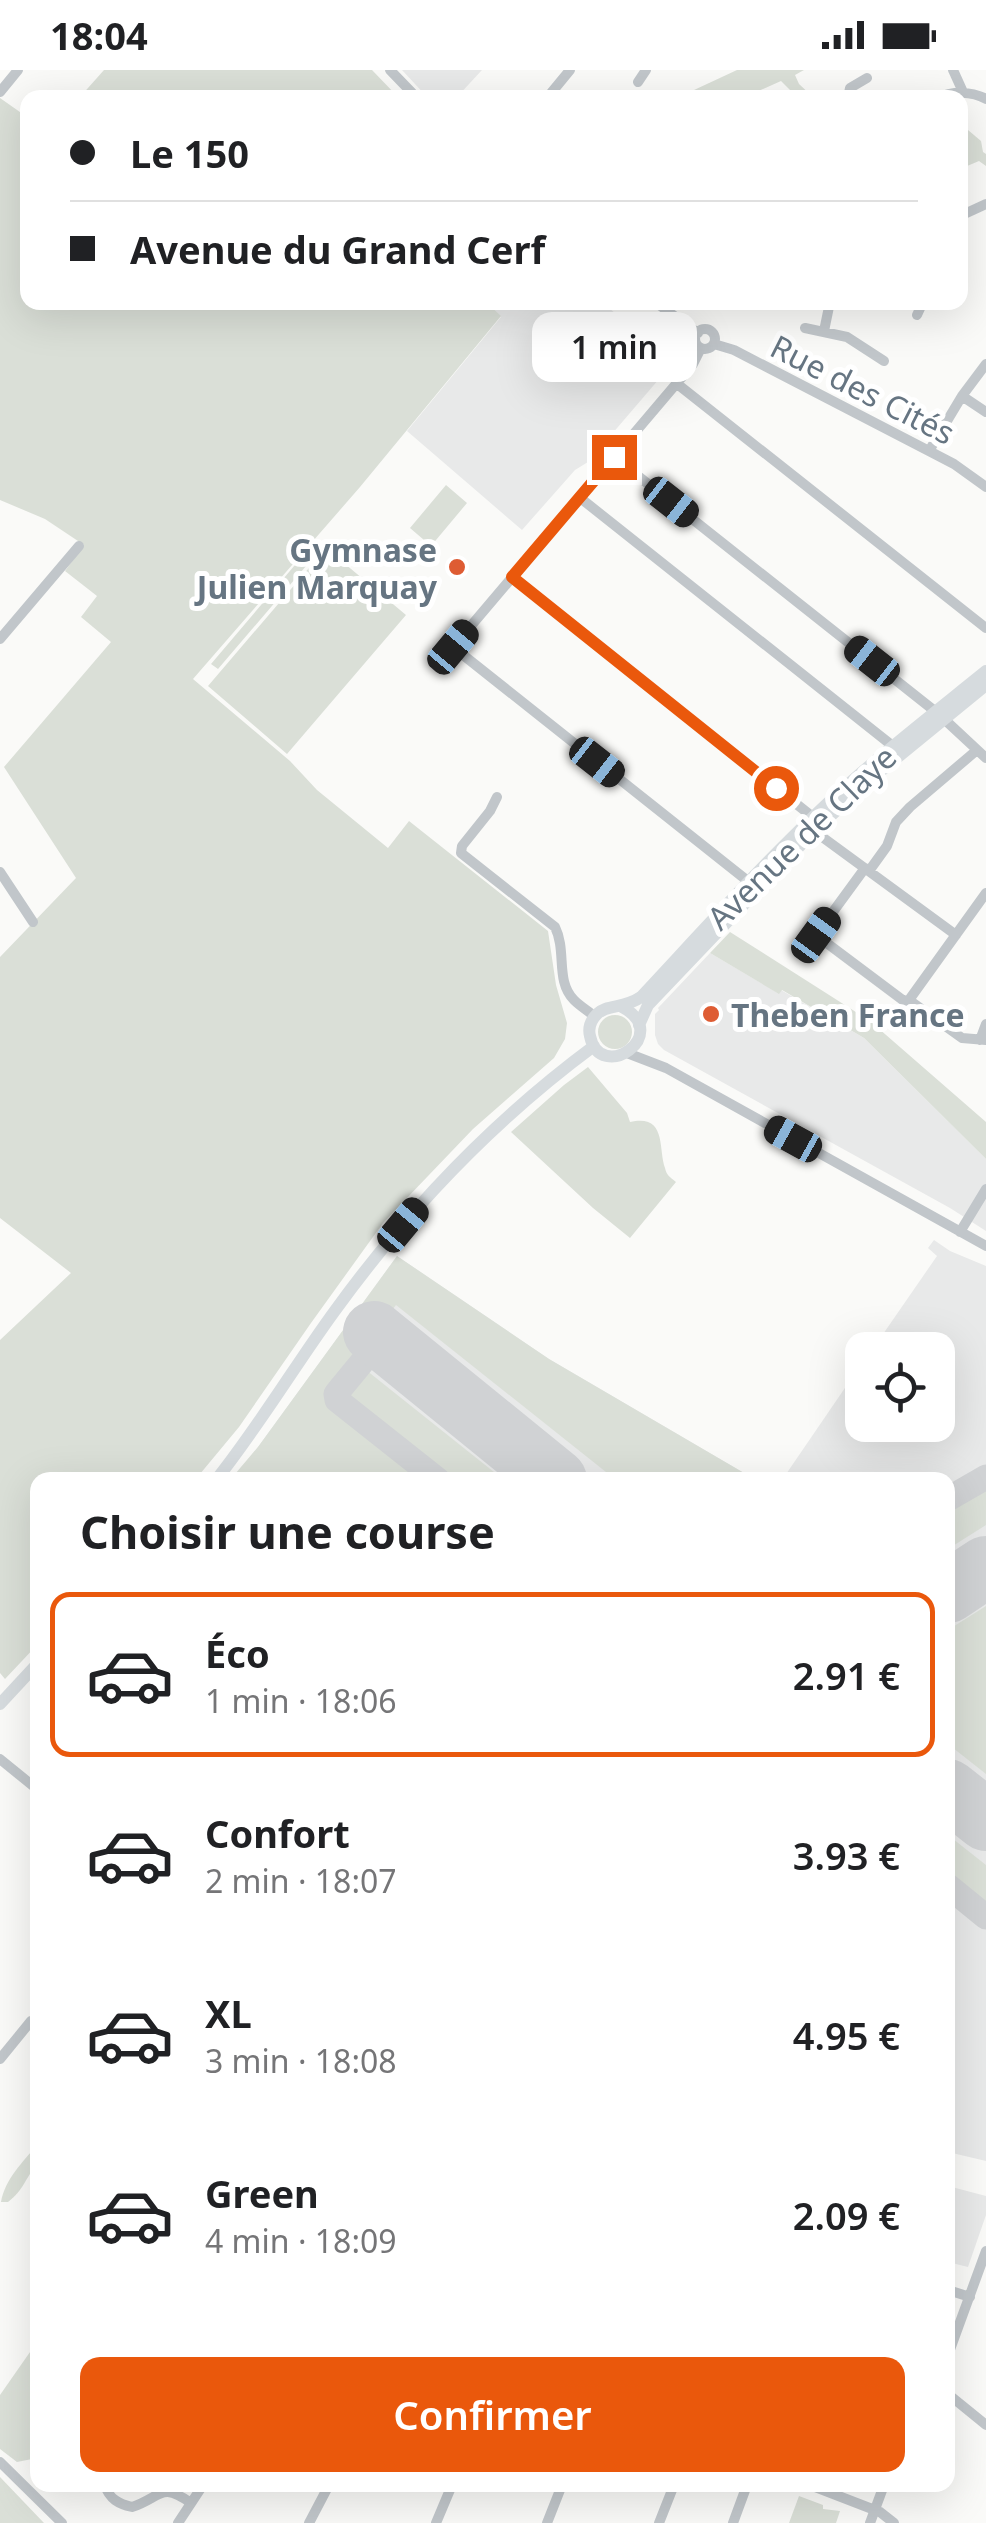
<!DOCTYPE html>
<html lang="fr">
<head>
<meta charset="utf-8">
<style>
	:root { --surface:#fff; --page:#f6f6f6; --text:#202124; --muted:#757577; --line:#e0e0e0; --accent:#ea580c }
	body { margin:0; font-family:"Noto Sans",sans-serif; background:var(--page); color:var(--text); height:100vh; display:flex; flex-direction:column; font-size:38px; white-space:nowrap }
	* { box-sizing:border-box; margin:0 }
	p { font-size:32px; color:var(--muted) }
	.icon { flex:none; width:55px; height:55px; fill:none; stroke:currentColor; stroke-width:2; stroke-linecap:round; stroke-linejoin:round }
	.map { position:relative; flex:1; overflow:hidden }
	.panel { position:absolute; left:30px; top:1402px; width:925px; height:1020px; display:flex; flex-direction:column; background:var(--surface); border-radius:20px; box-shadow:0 10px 40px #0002 }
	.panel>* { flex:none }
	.hud { position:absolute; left:20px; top:20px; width:948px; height:220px; border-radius:20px; box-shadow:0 10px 40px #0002; display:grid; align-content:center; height:220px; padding:0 50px; background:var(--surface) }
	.fabs { position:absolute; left:845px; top:1262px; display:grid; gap:20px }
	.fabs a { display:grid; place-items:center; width:110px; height:110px; border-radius:20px; background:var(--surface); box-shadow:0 10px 40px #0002; font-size:50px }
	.end { position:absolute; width:45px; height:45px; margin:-22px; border:12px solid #ea580c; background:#fff; box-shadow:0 0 0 5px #fff }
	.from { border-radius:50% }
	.bubble { position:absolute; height:70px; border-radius:20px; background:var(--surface); box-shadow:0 10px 40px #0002; font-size:32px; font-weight:600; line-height:70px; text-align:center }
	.car { position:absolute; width:30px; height:60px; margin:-30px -15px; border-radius:12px; box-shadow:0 0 8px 2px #0007; background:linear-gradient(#222 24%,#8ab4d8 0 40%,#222 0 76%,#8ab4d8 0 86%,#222 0) }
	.hud b { display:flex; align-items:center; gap:35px; height:95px; font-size:38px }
	.hud b+b { border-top:2px solid var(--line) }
	.hud i { width:25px; height:25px; background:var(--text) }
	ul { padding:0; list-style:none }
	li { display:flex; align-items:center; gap:30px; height:165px; margin:0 20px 15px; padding:0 30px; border:5px solid transparent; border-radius:20px }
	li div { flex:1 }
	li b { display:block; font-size:38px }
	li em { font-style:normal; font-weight:600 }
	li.selected { border-color:var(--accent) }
	li>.icon { width:90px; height:90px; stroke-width:1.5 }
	h2 { padding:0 50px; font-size:45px; line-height:120px }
	.action { display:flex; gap:20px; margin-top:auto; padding:20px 50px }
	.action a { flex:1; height:115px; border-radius:20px; background:var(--accent); color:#fff; font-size:40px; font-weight:600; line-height:115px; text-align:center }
	.status { display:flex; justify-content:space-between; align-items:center; height:70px; padding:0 50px; background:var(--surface); direction:ltr }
	.status svg { height:28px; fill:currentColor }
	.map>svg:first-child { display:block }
	.built { fill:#e8e9e9 }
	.green { fill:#dadfd7 }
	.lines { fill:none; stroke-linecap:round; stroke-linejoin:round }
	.taxiway { stroke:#d0d2d4; stroke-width:25 }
	.runway { stroke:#d0d2d4; stroke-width:62 }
	.minor { stroke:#c1c6ca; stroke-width:10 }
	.major { stroke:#d6dbde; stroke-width:12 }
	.route { stroke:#ea580c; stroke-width:12 }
	.poi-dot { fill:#de5c33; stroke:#fff; stroke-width:4 }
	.labels { text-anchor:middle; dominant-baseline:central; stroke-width:10; stroke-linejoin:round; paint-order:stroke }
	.street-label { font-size:32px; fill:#667582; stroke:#fff }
	.poi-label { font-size:32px; font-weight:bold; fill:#667582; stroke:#fff; text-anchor:end }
</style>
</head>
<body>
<div class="status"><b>18:04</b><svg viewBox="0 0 49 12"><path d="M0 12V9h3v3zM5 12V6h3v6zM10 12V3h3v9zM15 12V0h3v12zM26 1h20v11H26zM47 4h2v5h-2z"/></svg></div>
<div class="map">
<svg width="986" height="2453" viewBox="0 0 986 2453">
	<rect width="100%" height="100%" fill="#fafaf8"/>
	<path class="built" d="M402,0H482L457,27L428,28Z
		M486,233H603L653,275L667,261H675L689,274L588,392L575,400L522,460L407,361L501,247Z
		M710,883L778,923L781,920L864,968L986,1089V1161L950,1138L664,980L658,974L655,965V944L659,940L658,938Z
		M934,1170L950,1181L986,1196V2091L948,2082V1410H782L862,1293V1355H938V1280H872L937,1186L928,1178Z
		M397,1186L549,1289L756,1410H232L258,1377Z
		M948,2116L986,2126V2145L968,2197L948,2192Z"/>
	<path class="green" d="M104,0H372L398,27H80Z
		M737,0H804L795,5L799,14L813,27H797L781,11L745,27H679Z
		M0,28L27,47L28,232H486L501,246L360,417L193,609L290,691L317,720L388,778L409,751L548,861L556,915L567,953L565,969L554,988L473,1059L383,1153L311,1253L239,1357L195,1410H38L37,1575L5,1609L0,1603V1270L71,1203L0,1148V887L76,808L4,697L111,572L81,547L97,526L65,501L84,475L45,449L0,430Z
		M968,60L981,71L983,82L986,84V96L979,91L960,99V62Z
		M446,415L467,433L431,476L410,458Z
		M317,469L324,475L218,599L211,594Z
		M326,478L406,545L287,684L208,616Z
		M730,862L870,951L986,1052V1089L864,968L782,920L779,924L710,883Z
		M598 962a17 17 0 1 1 34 0a17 17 0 1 1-34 0Z
		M588,997L627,1043L630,1052C667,1044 658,1078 665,1098C667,1106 669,1106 676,1112L630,1168L593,1138L511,1062L564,1015Z
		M397,1186L549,1289L756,1410H616L396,1235L328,1324L335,1340L425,1410H230L258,1377Z
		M366,1300L504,1410H450L346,1327Z
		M986,1413V1455L948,1479V1437Z
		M986,1536V1704L948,1674V1560Z
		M948,1765L986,1795V1837L948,1806Z
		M37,2075V2095C25,2108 24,2120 8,2132H1C5,2109 23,2092 37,2075Z
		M37,2272V2388L17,2392L0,2379V2325Z
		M0,2407L44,2453H0Z
		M799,2426L823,2435V2439L840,2441L836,2453H789Z"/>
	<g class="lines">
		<path class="taxiway" d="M382,1268L340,1319L336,1324L337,1330L438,1410
			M948,1429L986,1407
			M948,1816L986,1847"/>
		<path class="runway" d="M374,1262L556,1410
			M948,1522L986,1497
			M948,1720L986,1750"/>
		<path class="minor" d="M390,0L417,28
			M953,0L963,22
			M638,12L646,0
			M0,22L18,0
			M547,28L570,0
			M848,28L850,18L867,8
			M937,28C952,21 972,21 986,29
			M960,146L986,134
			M655,232L698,263
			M917,245L923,232
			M805,258L847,267L884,291
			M695 269a10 10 0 1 1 20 0a10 10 0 1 1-20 0Z
			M824,261L830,232
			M714,274L734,280L929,381L954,394L986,417
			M701,278L693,294L453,577L749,812
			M676,313L986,558
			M962,326L986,342
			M929,381L962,326L986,294
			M614,387L936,642
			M579,427L894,677
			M512,507L814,748
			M0,569L79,476
			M944,649L986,688
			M497,727L490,741L462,776L461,783L555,857C567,881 555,911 574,930C580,936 588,941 594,946
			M814,761L956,865
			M865,798L816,865L904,931L909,930L962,968L986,970
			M869,801L887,776L896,752L910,737L977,680
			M0,802L33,852
			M909,930L986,823
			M980,970L986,954
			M627,983L666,998L986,1176
			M960,1162L986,1119
			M0,1689L38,1720
			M0,1989L31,1951
			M948,2220L970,2227
			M948,2285L986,2181
			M948,2324L986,2355
			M0,2392L62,2453
			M105,2415C109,2429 119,2434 132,2437C162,2427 160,2411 191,2433
			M810,2415L880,2442L894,2453
			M178,2453L203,2415
			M309,2453L329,2415
			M436,2453L452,2415
			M547,2453L562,2415
			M659,2453L674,2415
			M733,2453L747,2415
			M870,2453L884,2415"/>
		<path class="major" d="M622,937C674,964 600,1015 590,966C588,958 591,950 597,944C607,934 624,939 641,927C712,851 782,772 861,703C902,668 944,635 986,601
			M639,955L648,935L814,761L871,709L986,615
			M216,1410C259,1356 294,1297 334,1242C407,1141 494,1050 594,976
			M0,1634L38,1593"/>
	</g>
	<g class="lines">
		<path class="route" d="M614,387L512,507L776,718"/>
	</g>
	<g class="poi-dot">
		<circle cx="457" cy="497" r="10"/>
		<circle cx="711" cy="944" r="10"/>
	</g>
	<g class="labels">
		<g class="street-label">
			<text transform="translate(863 319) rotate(27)">Rue des Cités</text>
			<text transform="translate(801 767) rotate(-44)">Avenue de Claye</text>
		</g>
		<g class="poi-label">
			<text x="437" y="479">Gymnase<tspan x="437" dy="37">Julien Marquay</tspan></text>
			<text x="731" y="944" text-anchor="start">Theben France</text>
		</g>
	</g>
</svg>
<div class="fabs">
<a><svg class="icon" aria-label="locate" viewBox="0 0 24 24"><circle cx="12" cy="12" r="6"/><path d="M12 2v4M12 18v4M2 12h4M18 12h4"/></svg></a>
</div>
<i class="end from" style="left:776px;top:718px"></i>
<i class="end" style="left:614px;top:387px"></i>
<div class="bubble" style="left:532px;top:242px;width:165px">1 min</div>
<i class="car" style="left:671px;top:432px;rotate:128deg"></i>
<i class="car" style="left:453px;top:577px;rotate:40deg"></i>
<i class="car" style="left:872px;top:591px;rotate:308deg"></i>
<i class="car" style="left:597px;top:692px;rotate:128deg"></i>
<i class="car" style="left:816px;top:865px;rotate:36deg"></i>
<i class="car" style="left:793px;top:1069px;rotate:299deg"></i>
<i class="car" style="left:403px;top:1155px;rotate:40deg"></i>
<div class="hud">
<b><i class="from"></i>Le 150</b>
<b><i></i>Avenue du Grand Cerf</b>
</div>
<section class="panel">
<h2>Choisir une course</h2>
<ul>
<li class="selected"><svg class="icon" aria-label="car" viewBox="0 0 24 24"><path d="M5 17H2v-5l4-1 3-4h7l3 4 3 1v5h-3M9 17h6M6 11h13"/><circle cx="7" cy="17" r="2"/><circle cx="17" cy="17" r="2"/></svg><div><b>Éco</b><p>1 min · 18:06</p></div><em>2.91 €</em></li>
<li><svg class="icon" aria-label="car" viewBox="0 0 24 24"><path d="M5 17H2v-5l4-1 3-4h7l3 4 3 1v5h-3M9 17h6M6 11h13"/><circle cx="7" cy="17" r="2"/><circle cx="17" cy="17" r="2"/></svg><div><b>Confort</b><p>2 min · 18:07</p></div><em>3.93 €</em></li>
<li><svg class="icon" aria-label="car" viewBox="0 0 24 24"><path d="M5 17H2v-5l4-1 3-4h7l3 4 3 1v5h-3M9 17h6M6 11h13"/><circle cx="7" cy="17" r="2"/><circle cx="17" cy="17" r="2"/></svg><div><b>XL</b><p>3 min · 18:08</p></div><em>4.95 €</em></li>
<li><svg class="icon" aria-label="car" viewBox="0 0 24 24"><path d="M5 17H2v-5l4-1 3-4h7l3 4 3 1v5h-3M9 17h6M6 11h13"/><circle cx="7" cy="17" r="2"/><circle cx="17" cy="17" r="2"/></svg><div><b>Green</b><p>4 min · 18:09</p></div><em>2.09 €</em></li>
</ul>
<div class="action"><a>Confirmer</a></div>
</section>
</div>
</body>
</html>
